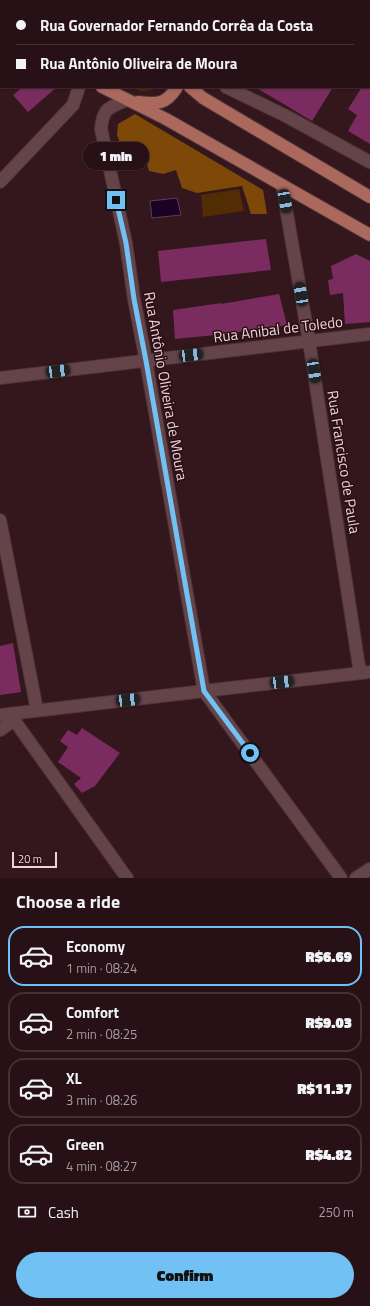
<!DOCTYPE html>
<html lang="en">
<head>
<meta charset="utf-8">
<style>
	:root { --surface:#271116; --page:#2f1a1f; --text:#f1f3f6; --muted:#a49da1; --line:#433135; --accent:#71c1f4 }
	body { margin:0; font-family:"Titillium Web",sans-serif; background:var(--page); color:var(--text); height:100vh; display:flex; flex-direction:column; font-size:15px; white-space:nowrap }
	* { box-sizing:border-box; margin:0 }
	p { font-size:13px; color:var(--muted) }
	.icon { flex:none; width:22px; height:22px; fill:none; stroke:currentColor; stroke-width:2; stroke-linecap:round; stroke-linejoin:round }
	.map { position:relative; height:878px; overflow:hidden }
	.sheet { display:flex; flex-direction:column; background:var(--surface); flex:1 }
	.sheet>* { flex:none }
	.banner { position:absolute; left:0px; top:0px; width:370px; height:88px; box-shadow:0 1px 3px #0004,0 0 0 1px var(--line); display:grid; align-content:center; height:88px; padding:0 16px; background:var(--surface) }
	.scale { position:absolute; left:12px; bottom:10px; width:45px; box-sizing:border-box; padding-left:4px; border:2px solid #ead5d8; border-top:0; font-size:11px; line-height:14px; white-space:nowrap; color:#ead5d8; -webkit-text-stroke:3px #2a0e14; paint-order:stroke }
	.end { position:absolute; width:18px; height:18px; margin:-9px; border:5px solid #71c1f4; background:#111; box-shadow:0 0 0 2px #111 }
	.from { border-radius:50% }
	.bubble { position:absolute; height:28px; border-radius:14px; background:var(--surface); box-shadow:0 1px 3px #0004,0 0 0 1px var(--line); font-size:13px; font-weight:800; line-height:28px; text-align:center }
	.car { position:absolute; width:12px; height:24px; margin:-12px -6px; border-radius:5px; box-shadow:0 0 3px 1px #0007; background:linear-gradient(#222 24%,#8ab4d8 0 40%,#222 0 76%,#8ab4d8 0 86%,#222 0) }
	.banner b { display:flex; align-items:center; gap:14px; height:38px; font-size:15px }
	.banner b+b { border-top:1px solid var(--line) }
	.banner i { width:10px; height:10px; background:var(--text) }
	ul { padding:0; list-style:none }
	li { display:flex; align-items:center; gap:12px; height:60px; margin:0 8px 6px; padding:0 8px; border:2px solid var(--line); border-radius:16px }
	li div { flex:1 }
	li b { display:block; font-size:15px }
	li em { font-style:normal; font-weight:800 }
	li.selected { border-color:var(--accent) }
	li>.icon { width:36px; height:36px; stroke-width:1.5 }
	h2 { padding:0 16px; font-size:18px; line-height:48px }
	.pay { display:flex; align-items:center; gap:10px; height:44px; padding:0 16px; font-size:15px }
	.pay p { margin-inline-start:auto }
	.cta { display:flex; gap:8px; margin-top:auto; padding:8px 16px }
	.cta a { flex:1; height:46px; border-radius:24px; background:var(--accent); color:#111; font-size:16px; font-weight:800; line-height:46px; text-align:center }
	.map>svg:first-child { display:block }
	.green { fill:#522c03 }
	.forest { fill:#7e4809 }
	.water { fill:#1b0124; stroke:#59415a }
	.building { fill:#7a2c60 }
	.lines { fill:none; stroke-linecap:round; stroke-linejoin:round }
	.minor-casing { stroke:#4c3539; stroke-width:14 }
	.tertiary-casing { stroke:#4c3539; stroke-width:14 }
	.primary-casing { stroke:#4c3539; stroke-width:14 }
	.minor { stroke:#654449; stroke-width:12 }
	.tertiary { stroke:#654449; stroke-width:12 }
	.primary { stroke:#ab685d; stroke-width:12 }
	.route { stroke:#71c1f4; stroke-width:5 }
	.labels { text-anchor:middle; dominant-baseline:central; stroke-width:3; stroke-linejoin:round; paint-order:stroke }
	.street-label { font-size:15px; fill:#ead5d8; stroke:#2a0e14 }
</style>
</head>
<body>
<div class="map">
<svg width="370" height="878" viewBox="0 0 370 878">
	<rect width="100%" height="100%" fill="#34171d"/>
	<path class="green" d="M132,87H157C147,92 143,93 132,87Z
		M239,189L244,211L203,217L201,195Z"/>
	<path class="forest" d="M135,114L263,190L267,214H251L242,186L197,193L182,188L176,170L163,174L149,171L145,157L139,148L123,151L117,135L118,124Z"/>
	<path class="water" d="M177,198L181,215L152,218L150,201Z"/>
	<path class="building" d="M370,73V144L348,131L357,115L348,109L362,87H369Z
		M23,87H57L28,112L13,95Z
		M255,87H333L312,121Z
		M266,239L271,270L161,282L158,251Z
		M356,254L370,261V322L345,324L343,293L330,295L328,280L333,279L331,266Z
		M279,294L287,325L225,334L175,339L173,310L221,303V304Z
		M13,643L21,692L0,695V646Z
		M82,728L120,753L95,786L82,793L74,784L81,778L58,762L68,747L60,741L68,730L77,735Z"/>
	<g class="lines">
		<defs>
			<path id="minor" d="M174,1L175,0
				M369,35H370
				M226,87L286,116L370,162
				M282,185L309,341L360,673
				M0,378L370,334
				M0,520L37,710
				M14,720L127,878
				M0,730L14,720L18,714
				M341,878L204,691L370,672
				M356,878L370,869"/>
			<path id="tertiary" d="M0,182L73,105L79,87
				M0,715L204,691L146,361L134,299L126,243L101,129C103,108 108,108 127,100"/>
			<path id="primary" d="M29,0L30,1
				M0,13H1
				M102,87L166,119L370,235
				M190,87L203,98L370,197
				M138,102C157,104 166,105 177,87"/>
		</defs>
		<use href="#minor" class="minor-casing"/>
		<use href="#tertiary" class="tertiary-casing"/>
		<use href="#primary" class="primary-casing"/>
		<use href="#minor" class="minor"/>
		<use href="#tertiary" class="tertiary"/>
		<use href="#primary" class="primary"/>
	</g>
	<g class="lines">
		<path class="route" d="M116,200L126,243L134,299L146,361L204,691L250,753"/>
	</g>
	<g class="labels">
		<g class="street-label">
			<text transform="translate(278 329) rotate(-7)">Rua Anibal de Toledo</text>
			<text transform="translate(166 386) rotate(80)">Rua Antônio Oliveira de Moura</text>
			<text transform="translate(344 462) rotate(81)">Rua Francisco de Paula</text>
		</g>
	</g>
</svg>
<div class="scale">20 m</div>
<i class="end from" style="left:250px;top:753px"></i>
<i class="end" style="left:116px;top:200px"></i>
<div class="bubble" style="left:83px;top:142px;width:66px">1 min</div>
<i class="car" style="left:285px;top:201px;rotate:170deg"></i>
<i class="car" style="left:301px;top:294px;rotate:350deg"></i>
<i class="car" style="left:191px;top:355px;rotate:83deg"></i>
<i class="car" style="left:58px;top:371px;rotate:83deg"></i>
<i class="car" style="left:314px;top:371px;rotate:171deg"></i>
<i class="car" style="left:282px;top:682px;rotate:83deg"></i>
<i class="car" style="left:128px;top:700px;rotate:84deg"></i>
<div class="banner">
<b><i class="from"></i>Rua Governador Fernando Corrêa da Costa</b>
<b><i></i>Rua Antônio Oliveira de Moura</b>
</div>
</div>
<section class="sheet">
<h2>Choose a ride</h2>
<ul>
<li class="selected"><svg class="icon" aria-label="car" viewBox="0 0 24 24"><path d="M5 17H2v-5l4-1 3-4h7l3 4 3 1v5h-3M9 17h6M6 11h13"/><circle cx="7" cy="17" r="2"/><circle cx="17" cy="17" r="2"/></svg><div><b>Economy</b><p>1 min · 08:24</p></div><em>R$6.69</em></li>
<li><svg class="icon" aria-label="car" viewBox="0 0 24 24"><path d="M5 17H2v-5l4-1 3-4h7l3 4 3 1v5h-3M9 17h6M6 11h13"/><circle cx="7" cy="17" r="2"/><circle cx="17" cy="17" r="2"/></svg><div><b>Comfort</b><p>2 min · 08:25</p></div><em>R$9.03</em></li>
<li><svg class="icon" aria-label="car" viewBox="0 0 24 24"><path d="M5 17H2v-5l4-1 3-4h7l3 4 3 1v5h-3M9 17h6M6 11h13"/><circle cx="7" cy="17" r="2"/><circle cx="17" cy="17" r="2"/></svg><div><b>XL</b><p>3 min · 08:26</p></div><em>R$11.37</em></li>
<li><svg class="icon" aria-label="car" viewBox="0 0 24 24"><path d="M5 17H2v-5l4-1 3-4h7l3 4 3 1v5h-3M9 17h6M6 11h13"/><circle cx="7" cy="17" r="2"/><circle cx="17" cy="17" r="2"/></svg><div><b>Green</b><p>4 min · 08:27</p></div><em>R$4.82</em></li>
</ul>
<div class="pay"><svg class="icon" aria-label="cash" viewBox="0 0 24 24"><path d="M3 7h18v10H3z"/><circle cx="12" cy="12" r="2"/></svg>Cash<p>250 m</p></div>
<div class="cta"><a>Confirm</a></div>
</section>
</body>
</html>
